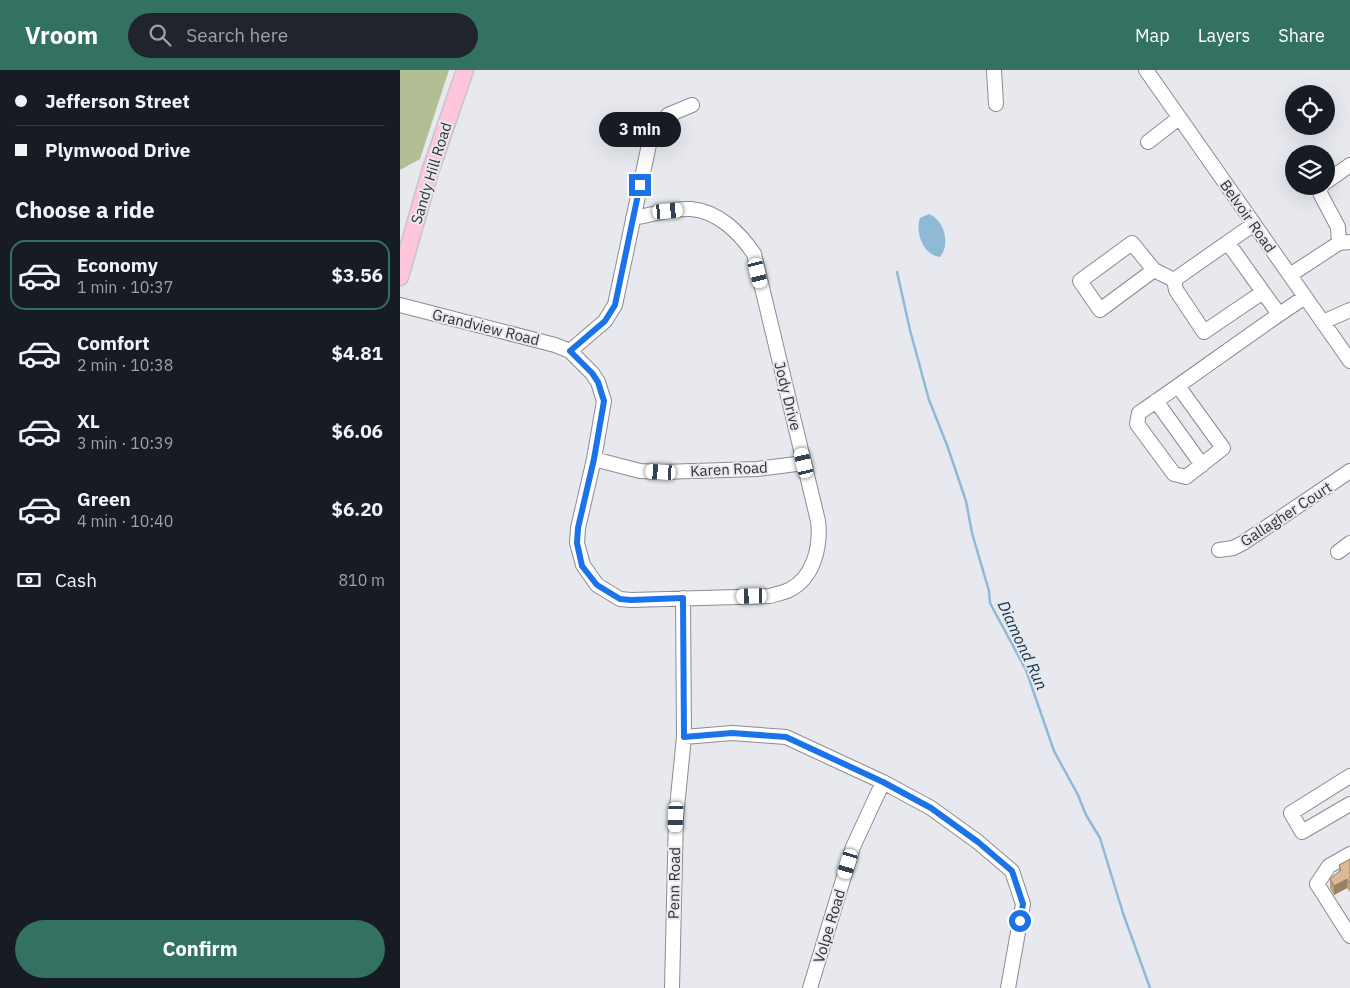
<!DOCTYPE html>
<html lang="en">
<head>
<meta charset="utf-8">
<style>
	:root { --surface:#171b24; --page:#20242c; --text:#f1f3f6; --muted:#9ea1a6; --line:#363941; --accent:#337260 }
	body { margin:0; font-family:"IBM Plex Sans",sans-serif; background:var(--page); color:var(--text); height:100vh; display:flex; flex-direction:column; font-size:19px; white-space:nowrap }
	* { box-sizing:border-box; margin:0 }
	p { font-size:16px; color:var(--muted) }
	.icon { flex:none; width:28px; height:28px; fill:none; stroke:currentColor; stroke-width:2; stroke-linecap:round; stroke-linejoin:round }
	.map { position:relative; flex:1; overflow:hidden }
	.panel { display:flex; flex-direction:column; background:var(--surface); width:400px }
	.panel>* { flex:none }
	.banner { display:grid; align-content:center; height:110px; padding:0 15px; background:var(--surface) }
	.fabs { position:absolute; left:885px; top:15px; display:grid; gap:10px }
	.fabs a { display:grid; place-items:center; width:50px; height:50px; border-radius:50%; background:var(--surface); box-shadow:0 5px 20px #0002; font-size:25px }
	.end { position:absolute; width:22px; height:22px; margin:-11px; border:6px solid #1a73e8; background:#fff; box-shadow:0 0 0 2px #fff }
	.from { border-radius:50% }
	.bubble { position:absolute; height:35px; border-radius:18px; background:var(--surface); box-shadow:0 5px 20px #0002; font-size:16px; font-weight:700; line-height:35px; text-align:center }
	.car { position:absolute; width:15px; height:30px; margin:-15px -8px; border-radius:6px; box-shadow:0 0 4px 1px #0007; background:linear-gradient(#fff 24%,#345 0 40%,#fff 0 76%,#345 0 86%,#fff 0) }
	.banner b { display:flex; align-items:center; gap:18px; height:48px; font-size:19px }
	.banner b+b { border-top:1px solid var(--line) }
	.banner i { width:12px; height:12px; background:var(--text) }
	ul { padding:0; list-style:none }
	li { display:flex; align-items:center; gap:15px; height:70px; margin:0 10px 8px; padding:0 5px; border:2px solid transparent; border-radius:15px }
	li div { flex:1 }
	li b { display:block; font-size:19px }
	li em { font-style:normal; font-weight:700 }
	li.active { border-color:var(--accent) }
	li>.icon { width:45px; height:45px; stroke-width:1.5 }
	h2 { padding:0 15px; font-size:22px; line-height:60px }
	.pay { display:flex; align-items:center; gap:12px; height:55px; padding:0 15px; font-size:19px }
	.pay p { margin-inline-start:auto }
	.button { display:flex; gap:10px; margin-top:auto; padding:10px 15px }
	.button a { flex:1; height:58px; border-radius:30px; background:var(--accent); color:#fff; font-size:20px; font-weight:700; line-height:58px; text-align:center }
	header { display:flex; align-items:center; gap:30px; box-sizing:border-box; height:70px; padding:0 25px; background:var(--accent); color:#fff }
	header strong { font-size:24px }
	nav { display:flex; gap:28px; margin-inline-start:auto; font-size:18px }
	.search { width:350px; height:45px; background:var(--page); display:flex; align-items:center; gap:12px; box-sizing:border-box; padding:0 18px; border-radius:28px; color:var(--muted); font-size:19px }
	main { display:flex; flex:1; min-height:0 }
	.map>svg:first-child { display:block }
	.green { fill:#b3be95 }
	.water { fill:#8ebad8 }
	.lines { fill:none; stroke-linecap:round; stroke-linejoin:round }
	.stream { stroke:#8ebad8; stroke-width:2.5 }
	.minor-casing { stroke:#8b8c91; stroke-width:16 }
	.major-casing { stroke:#c5c5c6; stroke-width:19 }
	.minor { stroke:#fff; stroke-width:14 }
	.major { stroke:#fec5db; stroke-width:16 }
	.wall { fill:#bba07e }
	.shaded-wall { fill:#998267 }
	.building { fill:#daba93; stroke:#998267 }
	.route { stroke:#1a73e8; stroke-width:6 }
	.labels { text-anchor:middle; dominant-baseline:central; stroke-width:4; stroke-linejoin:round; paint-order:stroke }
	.street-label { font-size:15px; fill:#303133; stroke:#e7e9ee }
	.water-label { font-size:16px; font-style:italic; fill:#10354b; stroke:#e7e9ee }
</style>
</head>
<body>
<header>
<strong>Vroom</strong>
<div class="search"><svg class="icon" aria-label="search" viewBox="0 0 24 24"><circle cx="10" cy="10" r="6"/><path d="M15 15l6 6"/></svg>Search here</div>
<nav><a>Map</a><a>Layers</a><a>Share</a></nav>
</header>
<main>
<section class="panel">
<div class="banner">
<b><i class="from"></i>Jefferson Street</b>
<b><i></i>Plymwood Drive</b>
</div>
<h2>Choose a ride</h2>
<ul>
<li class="active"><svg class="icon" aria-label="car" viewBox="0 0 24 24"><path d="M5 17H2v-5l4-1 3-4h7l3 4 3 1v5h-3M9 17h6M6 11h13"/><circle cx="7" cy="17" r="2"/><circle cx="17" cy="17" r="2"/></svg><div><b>Economy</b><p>1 min · 10:37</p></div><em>$3.56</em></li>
<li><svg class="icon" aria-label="car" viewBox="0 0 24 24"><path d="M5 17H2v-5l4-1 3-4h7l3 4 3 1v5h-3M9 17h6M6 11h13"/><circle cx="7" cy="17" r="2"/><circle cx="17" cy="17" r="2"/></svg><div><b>Comfort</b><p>2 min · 10:38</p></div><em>$4.81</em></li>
<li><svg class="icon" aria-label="car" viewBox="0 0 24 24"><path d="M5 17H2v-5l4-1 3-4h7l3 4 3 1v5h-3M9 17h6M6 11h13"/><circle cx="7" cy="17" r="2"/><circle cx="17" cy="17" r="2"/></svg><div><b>XL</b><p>3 min · 10:39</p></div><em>$6.06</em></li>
<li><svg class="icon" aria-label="car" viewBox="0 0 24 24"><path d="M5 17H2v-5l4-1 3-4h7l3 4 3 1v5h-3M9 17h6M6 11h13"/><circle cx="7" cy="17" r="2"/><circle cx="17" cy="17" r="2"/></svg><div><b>Green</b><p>4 min · 10:40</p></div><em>$6.20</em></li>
</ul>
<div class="pay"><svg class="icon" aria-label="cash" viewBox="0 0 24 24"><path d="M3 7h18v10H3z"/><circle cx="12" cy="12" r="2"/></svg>Cash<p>810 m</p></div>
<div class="button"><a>Confirm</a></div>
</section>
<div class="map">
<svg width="950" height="918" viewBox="0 0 950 918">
	<rect width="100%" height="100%" fill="#e7e9ee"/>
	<path class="green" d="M0,0H49L20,89L0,100Z"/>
	<path class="water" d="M529,144C544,150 551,174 540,187C523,185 515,163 520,148Z"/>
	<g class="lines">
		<path class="stream" d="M497,202L510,260L529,330L547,375L566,431L572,463L589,521L590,533L626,600L654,681L678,725L686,745L700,768L723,843L750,918"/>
		<defs>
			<path id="minor" d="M594,0L596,34
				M746,0L950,291
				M748,72L779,48
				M926,112L950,95
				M922,116L919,119L921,125L938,157L939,173
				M854,154L774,210L776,220L804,262L863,222L879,244
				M828,173L863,222
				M754,200L732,173L680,211L700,240L754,200L774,210
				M890,205L939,173L950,172
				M0,235L155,275L170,281L192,303L198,312L204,331L194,389L178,458L177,473L183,495L197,515L220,529L231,530L370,526C376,524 383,523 389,520C414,508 421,476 418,451L354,184C340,163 318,141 291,139C272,138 251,145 233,148
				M923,252L950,240
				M170,281L205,251L215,235L251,65L268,45L292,35
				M778,316L823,378L786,407L774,404L737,354L739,343C795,305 849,264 905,227
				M756,331L802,395
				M194,389L240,401L261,402L357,399L404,393
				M819,480L833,478L843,473L950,401
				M938,482L950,473
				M284,667L332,663L386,667L483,712L531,738L578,772L612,801L623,834L608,918
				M950,706L891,743L902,762L950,734
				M950,784L929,796L917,814L950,866
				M272,918L276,747L284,667L283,528
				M410,918L453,777L483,712"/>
			<path id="major" d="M0,207L30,102L65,0"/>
		</defs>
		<use href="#minor" class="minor-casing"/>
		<use href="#major" class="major-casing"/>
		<use href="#minor" class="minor"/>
		<use href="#major" class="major"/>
	</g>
	<path class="wall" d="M950,789V822L947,818L934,825L930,818V809L939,801V795Z"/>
	<path class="shaded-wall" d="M947,809V818L934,825V816Z"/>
	<path class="building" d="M950,789V813L947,809L934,816L930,809L941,800L939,795Z"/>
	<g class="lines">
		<path class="route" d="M240,115L215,235L205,251L170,281L192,303L198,312L204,331L194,389L178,458L177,473L182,496L197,515L220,529L231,530L283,528L284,667L332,663L386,667L483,712L531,738L578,772L612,801L623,834L620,851"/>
	</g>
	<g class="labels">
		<g class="street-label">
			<text transform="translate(31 103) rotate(-73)">Sandy Hill Road</text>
			<text transform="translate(848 146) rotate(55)">Belvoir Road</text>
			<text transform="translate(86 257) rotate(14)">Grandview Road</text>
			<text transform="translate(388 326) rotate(76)">Jody Drive</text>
			<text transform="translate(329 399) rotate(-3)">Karen Road</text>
			<text transform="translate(886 444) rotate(-33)">Gallagher Court</text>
			<text transform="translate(274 813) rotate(-89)">Penn Road</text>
			<text transform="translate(429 856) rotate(-73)">Volpe Road</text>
		</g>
		<g class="water-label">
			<text transform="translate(623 575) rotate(65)">Diamond Run</text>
		</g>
	</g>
</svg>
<div class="fabs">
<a><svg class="icon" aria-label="locate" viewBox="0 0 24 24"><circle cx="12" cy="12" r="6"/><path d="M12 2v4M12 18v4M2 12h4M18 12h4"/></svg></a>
<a><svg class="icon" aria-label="layers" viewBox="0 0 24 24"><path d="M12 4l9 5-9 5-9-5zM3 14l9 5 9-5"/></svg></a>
</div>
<i class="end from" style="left:620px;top:851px"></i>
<i class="end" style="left:240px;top:115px"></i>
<div class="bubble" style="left:199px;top:42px;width:82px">3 min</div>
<i class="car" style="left:268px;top:141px;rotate:85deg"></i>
<i class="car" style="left:358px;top:203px;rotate:166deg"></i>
<i class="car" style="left:404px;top:393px;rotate:347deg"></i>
<i class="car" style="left:261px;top:402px;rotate:273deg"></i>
<i class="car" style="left:352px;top:526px;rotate:269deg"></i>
<i class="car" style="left:276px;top:747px;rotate:182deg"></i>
<i class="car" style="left:448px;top:794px;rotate:197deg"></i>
</div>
</main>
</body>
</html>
